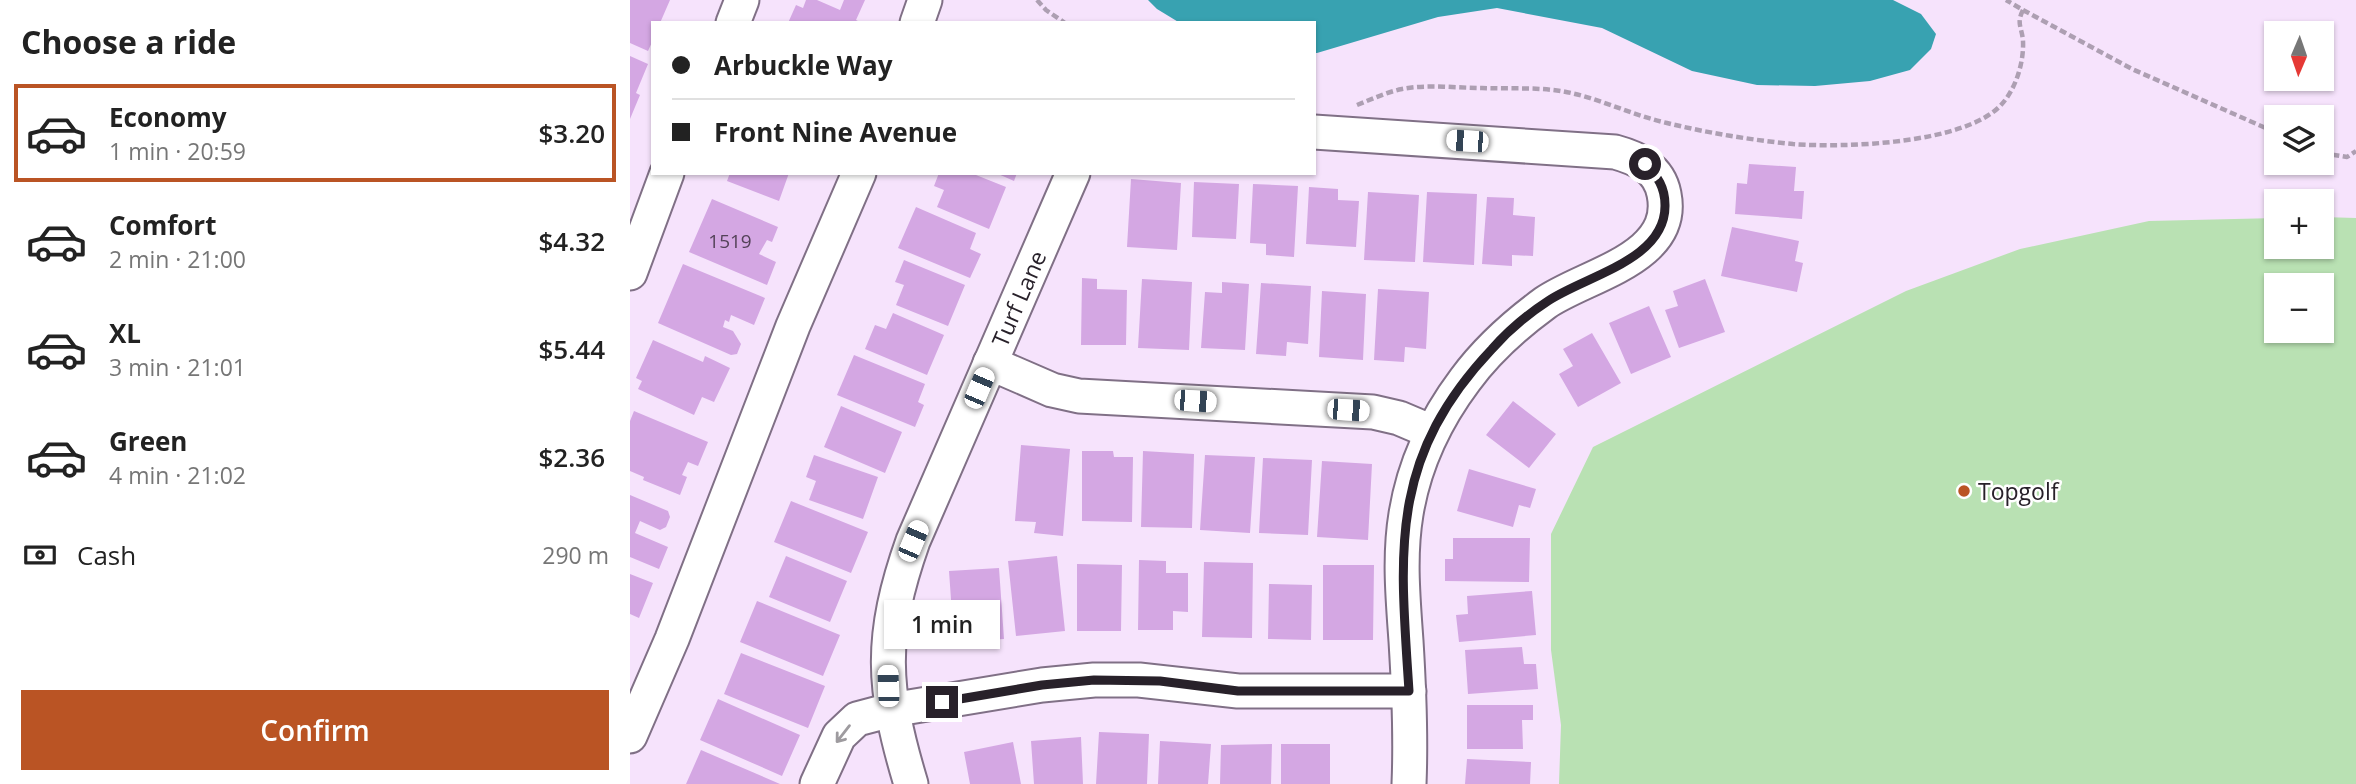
<!DOCTYPE html>
<html lang="en">
<head>
<meta charset="utf-8">
<style>
	:root { --surface:#fff; --page:#f6f6f6; --text:#222; --muted:#767676; --line:#e0e0e0; --accent:#ba5424 }
	body { margin:0; font-family:"Open Sans",sans-serif; background:var(--page); color:var(--text); height:100vh; display:flex; flex-direction:column; font-size:26px; white-space:nowrap }
	* { box-sizing:border-box; margin:0 }
	p { font-size:23px; color:var(--muted) }
	.icon { flex:none; width:38px; height:38px; fill:none; stroke:currentColor; stroke-width:2; stroke-linecap:round; stroke-linejoin:round }
	.map { position:relative; flex:1; overflow:hidden }
	.details { display:flex; flex-direction:column; background:var(--surface); width:630px }
	.details>* { flex:none }
	.guide { position:absolute; left:21px; top:21px; width:665px; height:154px; border-radius:0px; box-shadow:0 2px 5px #0004; display:grid; align-content:center; height:154px; padding:0 21px; background:var(--surface) }
	.needle { width:46px; rotate:182deg }
	.buttons { position:absolute; left:1634px; top:21px; display:grid; gap:14px }
	.buttons a { display:grid; place-items:center; width:70px; height:70px; border-radius:0px; background:var(--surface); box-shadow:0 2px 5px #0004; font-size:35px }
	.end { position:absolute; width:32px; height:32px; margin:-16px; border:9px solid #28212a; background:#fff; box-shadow:0 0 0 4px #fff }
	.from { border-radius:50% }
	.bubble { position:absolute; height:49px; border-radius:0px; background:var(--surface); box-shadow:0 2px 5px #0004; font-size:23px; font-weight:600; line-height:49px; text-align:center }
	.car { position:absolute; width:21px; height:42px; margin:-21px -10px; border-radius:9px; box-shadow:0 0 5px 2px #0007; background:linear-gradient(#fff 24%,#345 0 40%,#fff 0 76%,#345 0 86%,#fff 0) }
	.guide b { display:flex; align-items:center; gap:24px; height:66px; font-size:26px }
	.guide b+b { border-top:2px solid var(--line) }
	.guide i { width:18px; height:18px; background:var(--text) }
	ul { padding:0; list-style:none }
	li { display:flex; align-items:center; gap:21px; height:98px; margin:0 14px 10px; padding:0 7px; border:4px solid transparent; border-radius:0px }
	li div { flex:1 }
	li b { display:block; font-size:26px }
	li em { font-style:normal; font-weight:600 }
	li.active { border-color:var(--accent) }
	li>.icon { width:63px; height:63px; stroke-width:1.5 }
	h2 { padding:0 21px; font-size:32px; line-height:84px }
	.pay { display:flex; align-items:center; gap:18px; height:77px; padding:0 21px; font-size:26px }
	.pay p { margin-inline-start:auto }
	.primary-button { display:flex; gap:14px; margin-top:auto; padding:14px 21px }
	.primary-button a { flex:1; height:80px; border-radius:0px; background:var(--accent); color:#fff; font-size:28px; font-weight:600; line-height:80px; text-align:center }
	main { display:flex; flex:1; min-height:0 }
	.map>svg:first-child { display:block }
	.green { fill:#b9e1b3; fill-rule:evenodd }
	.water { fill:#38a2b1 }
	.building { fill:#d4a7e3 }
	.lines { fill:none; stroke-linecap:round; stroke-linejoin:round }
	.minor-casing { stroke:#807086; stroke-width:37 }
	.path { stroke:#ad9fb2; stroke-width:4.5; stroke-dasharray:7 3.5; stroke-linecap:butt }
	.minor { stroke:#fff; stroke-width:33 }
	.oneway { stroke:#9e9b9f }
	.route { stroke:#28212a; stroke-width:9 }
	.poi-dot { fill:#ba5424; stroke:#fff; stroke-width:2.5 }
	.labels { text-anchor:middle; dominant-baseline:central; stroke-width:5; stroke-linejoin:round; paint-order:stroke }
	.number-label { font-size:19px; fill:#534258 }
	.street-label { font-size:23px; fill:#28212a; stroke:#fff }
	.poi-label { font-size:23px; fill:#28212a; stroke:#fff; text-anchor:start }
</style>
</head>
<body>
<main>
<section class="details">
<h2>Choose a ride</h2>
<ul>
<li class="active"><svg class="icon" aria-label="car" viewBox="0 0 24 24"><path d="M5 17H2v-5l4-1 3-4h7l3 4 3 1v5h-3M9 17h6M6 11h13"/><circle cx="7" cy="17" r="2"/><circle cx="17" cy="17" r="2"/></svg><div><b>Economy</b><p>1 min · 20:59</p></div><em>$3.20</em></li>
<li><svg class="icon" aria-label="car" viewBox="0 0 24 24"><path d="M5 17H2v-5l4-1 3-4h7l3 4 3 1v5h-3M9 17h6M6 11h13"/><circle cx="7" cy="17" r="2"/><circle cx="17" cy="17" r="2"/></svg><div><b>Comfort</b><p>2 min · 21:00</p></div><em>$4.32</em></li>
<li><svg class="icon" aria-label="car" viewBox="0 0 24 24"><path d="M5 17H2v-5l4-1 3-4h7l3 4 3 1v5h-3M9 17h6M6 11h13"/><circle cx="7" cy="17" r="2"/><circle cx="17" cy="17" r="2"/></svg><div><b>XL</b><p>3 min · 21:01</p></div><em>$5.44</em></li>
<li><svg class="icon" aria-label="car" viewBox="0 0 24 24"><path d="M5 17H2v-5l4-1 3-4h7l3 4 3 1v5h-3M9 17h6M6 11h13"/><circle cx="7" cy="17" r="2"/><circle cx="17" cy="17" r="2"/></svg><div><b>Green</b><p>4 min · 21:02</p></div><em>$2.36</em></li>
</ul>
<div class="pay"><svg class="icon" aria-label="cash" viewBox="0 0 24 24"><path d="M3 7h18v10H3z"/><circle cx="12" cy="12" r="2"/></svg>Cash<p>290 m</p></div>
<div class="primary-button"><a>Confirm</a></div>
</section>
<div class="map">
<svg width="1726" height="784" viewBox="0 0 1726 784">
	<rect width="100%" height="100%" fill="#f6e3fc"/>
	<path class="green" d="M1692,217L1726,218V784H929L931,725L921,650V534L963,447L1276,291L1390,249L1519,221L1647,218V247H1692ZM1647,285H1692V331H1647Z"/>
	<path class="water" d="M518,0H1263L1291,14L1306,34L1301,49L1280,70L1240,81L1185,86L1127,85L1062,71L972,28L867,8L808,17L687,53H684V23H550L527,9Z"/>
	<path class="building" d="M0,0H40L30,23H23V40L18,51L0,43Z
		M176,0H187L210,10L214,0H235L226,20L232,23H158L166,5L173,8Z
		M0,56L18,64L6,93L10,95L0,119Z
		M1119,164L1166,167L1164,191H1174L1172,219L1105,214L1107,183L1117,184Z
		M100,173H159L149,201L97,181Z
		M309,173H341L376,187L359,229L307,207L314,190L304,186Z
		M366,173H387L384,181Z
		M501,179L551,183L547,250L497,247Z
		M564,182L609,184L606,239L562,237Z
		M623,184L668,186L664,257L636,255V244L620,243Z
		M679,187L708,189V200L729,201L726,247L676,244Z
		M738,192L789,195L785,262L734,260Z
		M797,192L847,194L844,265L793,262Z
		M857,197L884,198L883,215L905,217L903,256L882,255V266L852,264Z
		M82,199L148,227L142,242L137,240L129,254L146,262L137,285L59,252Z
		M286,207L346,233L340,249L351,254L340,278L268,248Z
		M1102,227L1169,241L1165,261L1173,263L1167,292L1091,276Z
		M274,260L335,285L318,326L266,305L274,285L265,282Z
		M53,264L135,298L124,325L101,315L99,322L95,320L93,327L103,331L111,344L107,354L101,355L28,323Z
		M452,278L467,279V289L497,290L496,345H451Z
		M512,279L562,282L559,350L508,348Z
		M1075,279L1095,332L1049,348L1035,310L1048,306L1043,291Z
		M592,282L619,284L615,350L571,348L575,292L592,293Z
		M631,283L681,286L678,344L657,342L656,356L626,354Z
		M748,289L799,292L796,349L775,347L774,362L744,360Z
		M692,291L736,294L733,360L689,357Z
		M1019,306L1041,357L1001,374L979,323Z
		M263,313L314,335L297,375L235,349L245,325L256,329Z
		M962,333L991,383L948,407L929,374L943,366L933,349Z
		M23,340L73,362L75,356L100,368L84,402L72,397L64,415L8,389L12,381L6,378Z
		M224,355L295,384L288,402L294,405L285,427L207,395Z
		M883,401L926,434L899,468L856,435Z
		M211,406L272,432L255,473L194,447Z
		M4,411L78,442L68,466L58,462L52,475L57,477L50,495L13,480L14,477L0,471V421Z
		M391,445L440,449L433,536L404,533L406,522L385,521Z
		M452,451H483L484,457H503L502,522L452,521Z
		M513,451L564,454L562,528L511,527Z
		M184,455L248,477L233,519L179,500L186,481L176,477Z
		M575,455L625,457L620,533L570,530Z
		M633,458L682,460L678,535L629,533Z
		M692,461L742,464L738,540L687,537Z
		M839,469L906,489L900,508L889,505L883,527L827,511Z
		M0,495L38,511L40,517L36,527L30,530L10,521L5,533L38,547L29,569L0,557Z
		M161,501L238,532L221,573L144,542Z
		M823,538H900L899,582L815,581V559H823Z
		M156,556L217,581L200,622L139,597Z
		M427,556L435,631L386,636L378,561Z
		M509,560L536,561V573H558V612L543,611V630H508Z
		M574,562L623,563L622,638L572,637Z
		M447,564L492,565L491,631H447Z
		M693,565H744L743,640H693Z
		M369,568L374,639L324,642L319,571Z
		M0,574L23,583L9,618L0,614Z
		M639,584L682,585L681,640L638,639Z
		M902,591L906,635L829,642L826,615L838,614L837,596Z
		M127,601L210,635L193,676L110,642Z
		M892,647L894,664H906L908,689L838,694L835,650Z
		M111,653L195,686L178,728L94,694Z
		M88,699L170,735L152,776L70,740Z
		M837,705H903V720H892L893,749H837Z
		M469,732L519,734L517,784H466Z
		M451,737L453,784H404L401,741Z
		M530,741L581,744L578,784H528Z
		M383,742L391,784H340L334,752Z
		M642,744L641,784H590L591,745Z
		M651,744H700V784H651Z
		M71,750L150,784H56Z
		M837,759L901,762L900,784H835Z"/>
	<g class="lines">
		<defs>
			<g id="minor">
				<path d="M103,23L112,0"/>
				<path d="M287,23L295,0"/>
				<path d="M684,132L985,152C1007,158 1029,168 1034,194C1047,259 955,275 915,303C885,325 857,350 835,380C805,420 784,465 776,514C769,556 773,599 776,641C779,689 781,736 779,784"/>
				<path d="M0,273L37,173"/>
				<path d="M360,363L422,390L449,396L743,412L769,418L802,432"/>
				<path d="M0,736L42,639L163,326L229,173"/>
				<path d="M187,784L209,736L227,719L261,710L412,685L464,680H509L608,691H779"/>
				<path id="s1" d="M281,784C252,688 249,637 283,541L443,173"/>
			</g>
		</defs>
		<use href="#minor" class="minor-casing"/>
		<path class="path" d="M407,0L416,10L435,23
			M1393,10L1502,69L1647,133
			M727,105C742,99 757,92 772,89C798,84 826,88 852,88C878,89 905,87 931,91C967,97 1001,115 1037,123C1078,133 1121,140 1163,144C1214,148 1335,144 1371,105C1386,89 1394,62 1393,41C1392,27 1386,24 1393,10L1376,0
			M1692,153L1717,157L1726,151"/>
		<use href="#minor" class="minor"/>
	</g>
	<defs><path id="oneway-shaft" d="M-6 0H5M1.5-3L5.5 0L1.5 3" fill="none" stroke-width="1.6" stroke-linecap="round" stroke-linejoin="round" transform="scale(1.75)"/></defs>
	<use class="oneway" href="#oneway-shaft" transform="translate(213 734) rotate(128)"/>
	<g class="lines">
		<path class="route" d="M312,702L412,685L464,680L530,681L608,691H779C770,552 758,459 862,349C878,331 898,314 918,301C955,276 1036,260 1035,205C1035,188 1028,176 1015,164"/>
	</g>
	<circle class="poi-dot" cx="1334" cy="491" r="7"/>
	<g class="labels">
		<g class="number-label">
			<text x="100" y="241">1519</text>
		</g>
		<g class="street-label">
			<text stroke="none"><textPath href="#s1" startOffset="513">Turf Lane</textPath></text>
		</g>
		<g class="poi-label">
			<text x="1348" y="491">Topgolf</text>
		</g>
	</g>
</svg>
<div class="buttons">
<a><svg class="needle" viewBox="-14 -14 28 28"><path d="M0-13l5 13h-10z" fill="#e53935"/><path d="M0 13l5-13h-10z" fill="#767676"/></svg></a>
<a><svg class="icon" aria-label="layers" viewBox="0 0 24 24"><path d="M12 4l9 5-9 5-9-5zM3 14l9 5 9-5"/></svg></a>
<a>+</a>
<a>−</a>
</div>
<i class="end from" style="left:1015px;top:164px"></i>
<i class="end" style="left:312px;top:702px"></i>
<div class="bubble" style="left:254px;top:600px;width:116px">1 min</div>
<i class="car" style="left:837px;top:141px;rotate:274deg"></i>
<i class="car" style="left:349px;top:388px;rotate:23deg"></i>
<i class="car" style="left:565px;top:401px;rotate:94deg"></i>
<i class="car" style="left:718px;top:410px;rotate:94deg"></i>
<i class="car" style="left:283px;top:541px;rotate:23deg"></i>
<i class="car" style="left:258px;top:686px;rotate:358deg"></i>
<div class="guide">
<b><i class="from"></i>Arbuckle Way</b>
<b><i></i>Front Nine Avenue</b>
</div>
</div>
</main>
</body>
</html>
